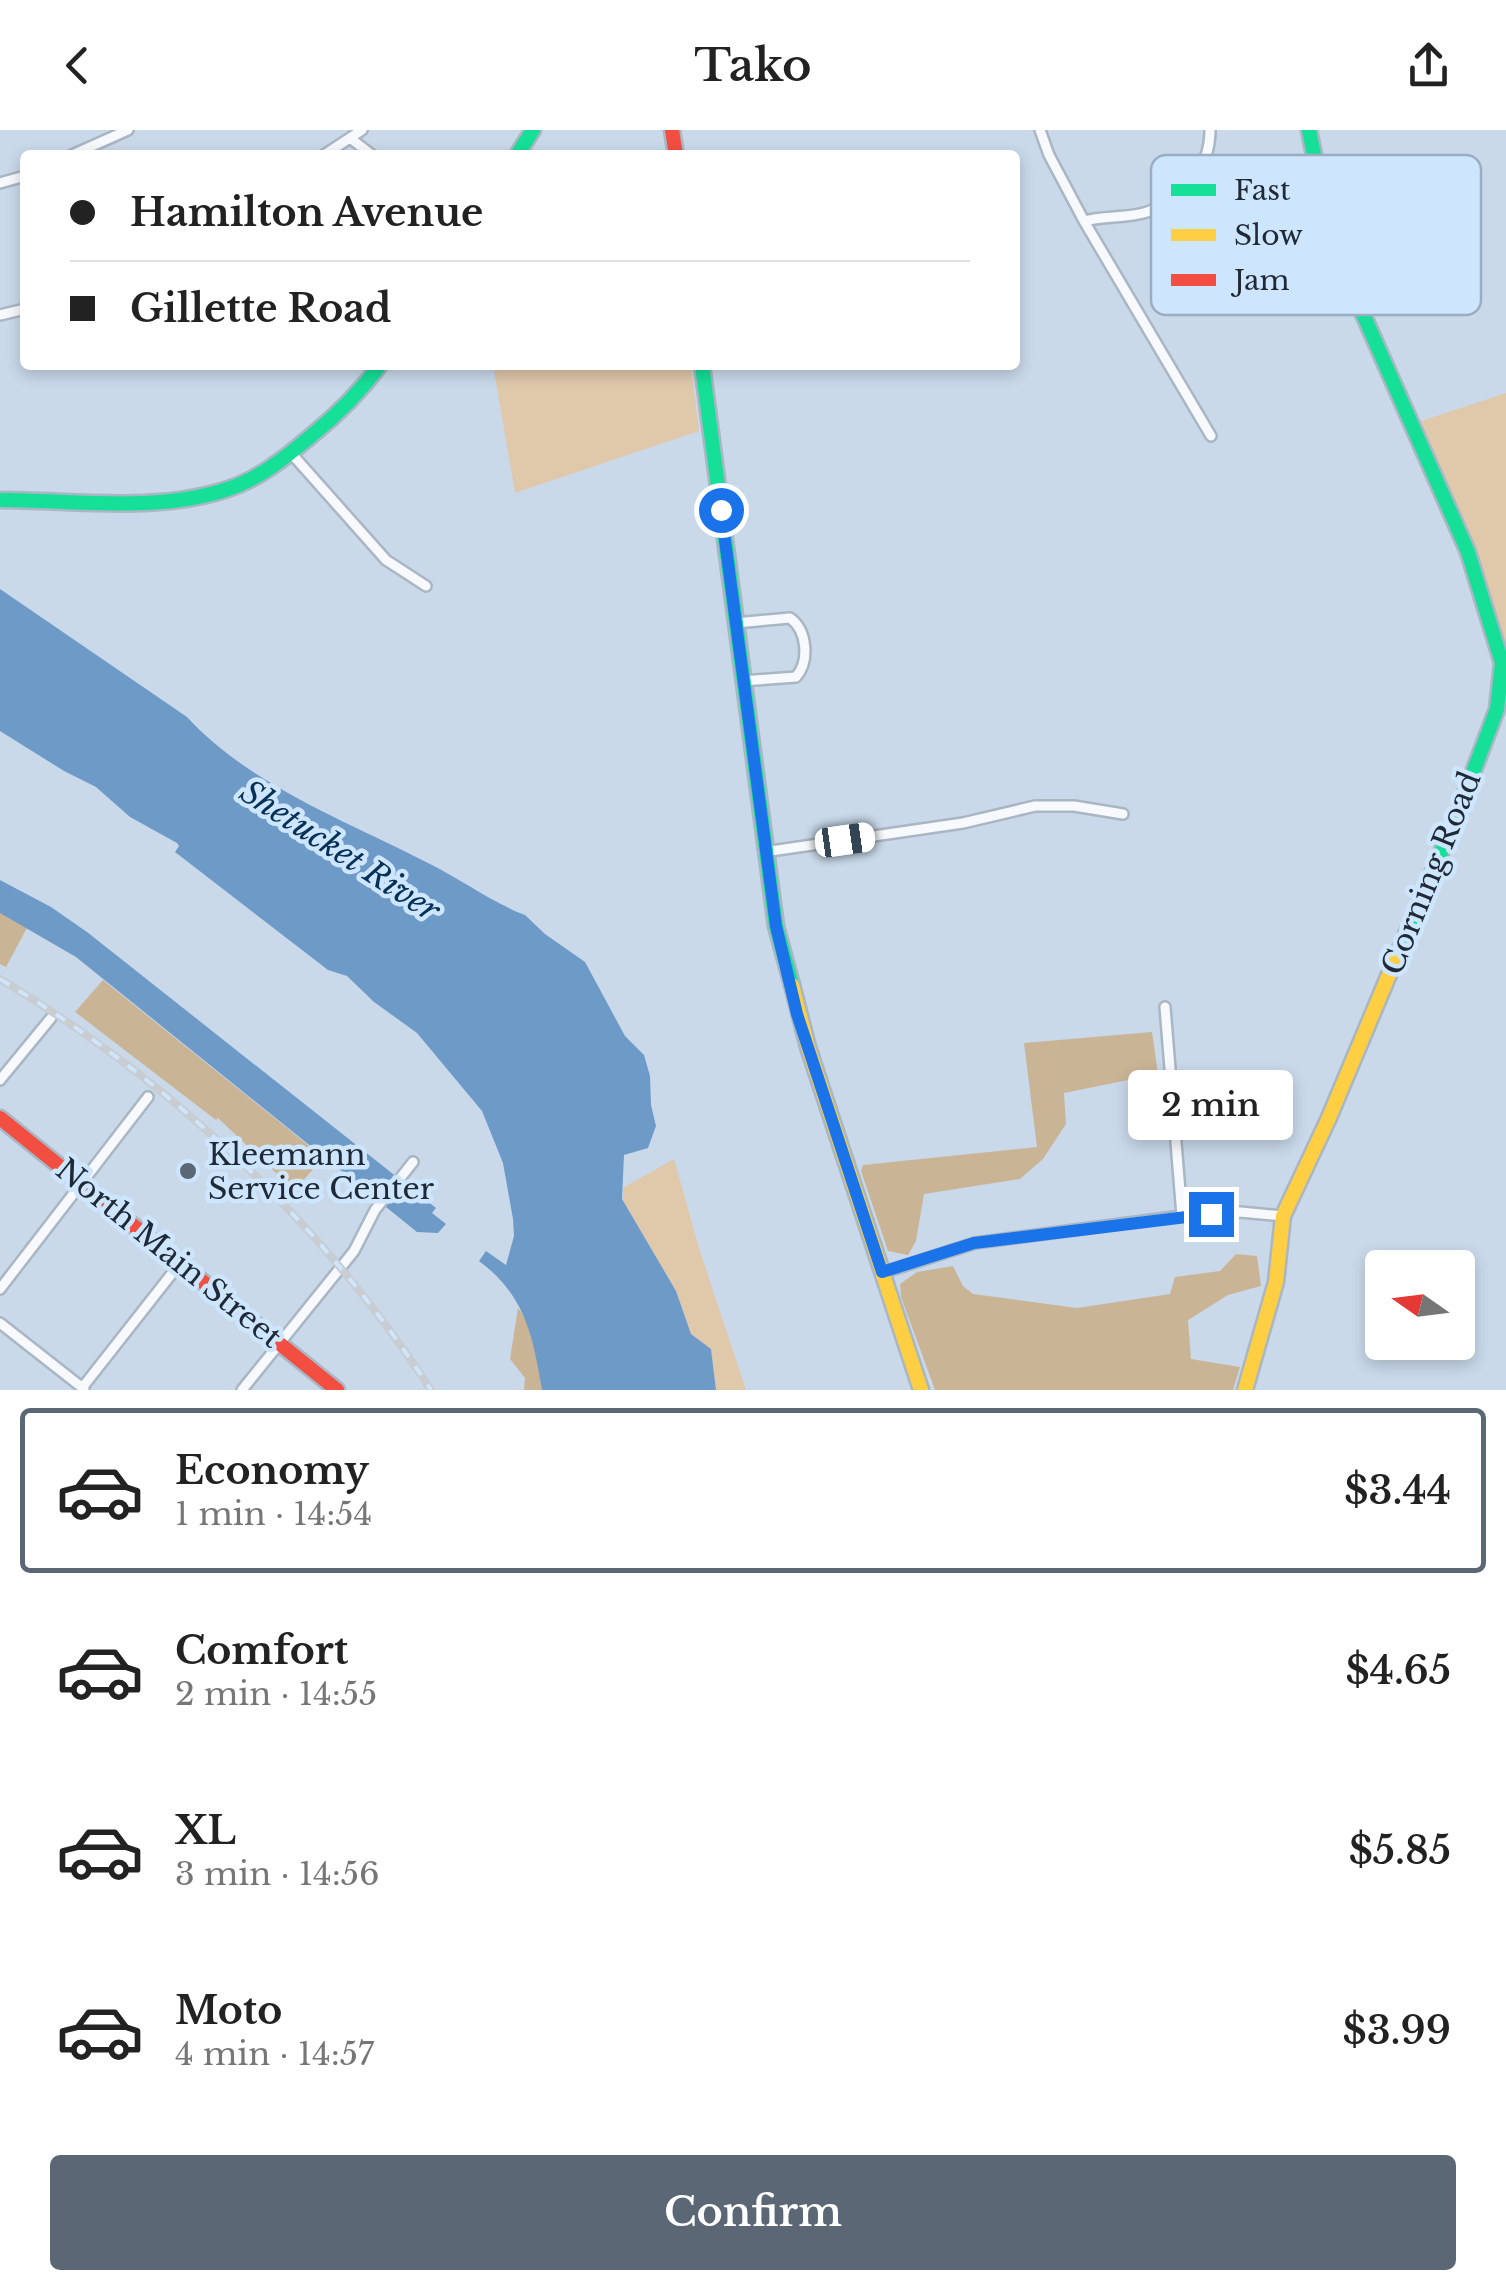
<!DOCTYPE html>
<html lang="en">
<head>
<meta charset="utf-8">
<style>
	:root { --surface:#fff; --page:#f2f2f2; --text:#222; --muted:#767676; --line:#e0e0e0; --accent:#5b6775 }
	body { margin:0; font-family:"Libre Baskerville",serif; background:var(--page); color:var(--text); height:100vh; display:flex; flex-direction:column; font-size:38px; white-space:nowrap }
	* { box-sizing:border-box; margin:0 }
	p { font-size:32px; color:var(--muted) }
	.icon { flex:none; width:55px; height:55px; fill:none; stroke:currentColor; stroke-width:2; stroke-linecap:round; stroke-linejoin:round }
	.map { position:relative; height:1260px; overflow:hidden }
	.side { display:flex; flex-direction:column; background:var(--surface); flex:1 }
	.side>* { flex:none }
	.top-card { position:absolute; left:20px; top:20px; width:1000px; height:220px; border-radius:10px; box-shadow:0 5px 15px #0003; display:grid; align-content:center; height:220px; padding:0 50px; background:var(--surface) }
	.needle { width:65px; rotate:284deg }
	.controls { position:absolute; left:1365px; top:1120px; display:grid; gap:20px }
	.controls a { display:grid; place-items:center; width:110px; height:110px; border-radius:10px; background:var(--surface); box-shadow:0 5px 15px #0003; font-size:50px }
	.end { position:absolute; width:45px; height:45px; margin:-22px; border:12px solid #1a73e8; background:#fff; box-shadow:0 0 0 5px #fff }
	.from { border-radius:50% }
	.bubble { position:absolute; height:70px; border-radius:10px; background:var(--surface); box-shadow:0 5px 15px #0003; font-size:32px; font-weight:600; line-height:70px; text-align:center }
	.car { position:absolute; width:30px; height:60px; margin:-30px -15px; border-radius:12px; box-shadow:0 0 8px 2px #0007; background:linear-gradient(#fff 24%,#345 0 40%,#fff 0 76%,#345 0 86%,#fff 0) }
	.top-card b { display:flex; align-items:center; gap:35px; height:95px; font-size:38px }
	.top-card b+b { border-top:2px solid var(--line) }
	.top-card i { width:25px; height:25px; background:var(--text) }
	ul { padding:18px 0 0; list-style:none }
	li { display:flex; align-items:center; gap:30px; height:165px; margin:0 20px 15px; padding:0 30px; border:5px solid transparent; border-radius:10px }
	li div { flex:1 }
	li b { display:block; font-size:38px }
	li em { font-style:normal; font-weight:600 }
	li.active { border-color:var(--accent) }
	li>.icon { width:90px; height:90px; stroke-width:1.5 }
	.cta { display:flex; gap:20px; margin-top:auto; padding:20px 50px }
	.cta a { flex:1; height:115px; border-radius:10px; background:var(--accent); color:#fff; font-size:40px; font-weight:600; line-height:115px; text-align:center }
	header { display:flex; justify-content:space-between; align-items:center; height:130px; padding:0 50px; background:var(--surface); font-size:45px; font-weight:600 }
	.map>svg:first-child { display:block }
	.green { fill:#e0c8ab }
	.forest { fill:#cab496 }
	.water { fill:#6e9ac8 }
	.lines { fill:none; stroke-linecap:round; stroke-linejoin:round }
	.street-casing { stroke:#a9b6c3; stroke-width:14 }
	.fast-casing { stroke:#a9b6c3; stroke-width:19 }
	.slow-casing { stroke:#a9b6c3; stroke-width:19 }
	.jam-casing { stroke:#a9b6c3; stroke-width:19 }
	.street { stroke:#f7f9fc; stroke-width:9 }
	.fast { stroke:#16e098; stroke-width:14 }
	.slow { stroke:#ffcf43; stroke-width:14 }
	.jam { stroke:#f24e42; stroke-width:14 }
	.rail-casing { stroke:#c8cdd2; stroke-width:8 }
	.rail { stroke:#cee5fe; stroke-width:4; stroke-dasharray:11; stroke-linecap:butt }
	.route { stroke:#1a73e8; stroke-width:12 }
	.poi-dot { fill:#5b6775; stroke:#cee5fe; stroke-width:4 }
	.labels { text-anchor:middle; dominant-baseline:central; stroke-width:9; stroke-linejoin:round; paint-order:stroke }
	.street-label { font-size:30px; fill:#202a36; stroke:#cee5fe }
	.poi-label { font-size:30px; fill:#202a36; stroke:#cee5fe; text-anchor:start }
	.water-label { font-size:32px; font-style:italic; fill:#053157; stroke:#cee5fe }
	.key { fill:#cee5fe; stroke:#9aadc2; stroke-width:2.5 }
	.key-label { font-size:28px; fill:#202a36 }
</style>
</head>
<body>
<header><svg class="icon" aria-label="back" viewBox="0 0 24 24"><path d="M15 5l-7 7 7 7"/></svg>Tako<svg class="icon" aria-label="share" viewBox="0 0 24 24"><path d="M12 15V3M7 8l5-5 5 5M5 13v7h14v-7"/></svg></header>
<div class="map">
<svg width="1506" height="1260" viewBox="0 0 1506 1260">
	<rect width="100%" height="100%" fill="#c9d9ea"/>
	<path class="green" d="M509,235H691L699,301L515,363L494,241Z
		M1506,263V531L1495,485L1421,291Z
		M674,1029L698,1115L746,1260H716L711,1219L691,1204L676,1161L623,1071V1058Z"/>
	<path class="forest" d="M0,782L27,798L6,837L0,834Z
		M103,850L324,1028L294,1060L218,988L216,990L75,882Z
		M1152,902L1158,944L1064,963L1066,994L1043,1029L1020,1049L924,1064L916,1111L908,1125L888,1121L861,1041L863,1035L1037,1017L1024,913Z
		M1236,1124L1257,1126L1261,1156L1228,1165L1188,1190L1191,1229L1240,1237L1233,1260H935L901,1167L900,1154L917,1142L953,1136L963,1156L973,1164L1077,1178L1170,1164L1175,1147L1220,1141Z
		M518,1178C537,1202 537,1230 542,1260H524L525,1248L510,1229Z"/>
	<path class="water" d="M0,459L187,587C252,657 347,691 430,734C462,750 493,773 525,785L545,804L585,832L625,906L644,925L650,946L651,975L656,996L648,1018L624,1025L622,1069L676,1161L691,1204L711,1219L716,1260H542C533,1206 525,1165 479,1131L486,1121L506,1135L514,1106L513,1089L503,1033L482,981L417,903L374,872L347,846L328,840L175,722L179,716L177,713L130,687L96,657L64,641L0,601Z
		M0,750L51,777L87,802L436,1078L432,1083L446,1094L438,1103L417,1102L76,827L0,783Z"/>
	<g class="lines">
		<defs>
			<path id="street" d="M1040,0L1049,25L1084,91L1211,306
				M350,8L372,25
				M72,25L128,0
				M324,25L362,0
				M0,53L25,46
				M1084,91C1104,86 1130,88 1147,82C1183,70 1210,39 1210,0
				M0,185L25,179
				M291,323L386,430L426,456
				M735,493L790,488C807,500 810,531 796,547L742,551
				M764,722L963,693L1035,676H1074L1123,684
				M1165,877L1182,1086
				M0,950L51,888
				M882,1143L975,1113L1182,1086L1240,1082L1283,1086
				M0,1159L148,967
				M0,1193L84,1259
				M82,1258L181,1132
				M242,1260L354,1121L375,1080L413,1032"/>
			<path id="fast" d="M1309,0L1328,94L1363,184L1468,422L1502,533L1497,579L1455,690L1396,828
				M517,25L533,0
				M702,235L776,796L792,855
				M0,370C75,370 156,383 228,359C259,349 286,327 311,306C337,285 360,262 380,235"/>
			<path id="slow" d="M792,855L808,917L921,1260
				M1245,1260L1276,1152L1283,1086L1328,990L1396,828"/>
			<path id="jam" d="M672,0L676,25
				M0,988L337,1260"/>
		</defs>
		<use href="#street" class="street-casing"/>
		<use href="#fast" class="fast-casing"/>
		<use href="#slow" class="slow-casing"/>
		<use href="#jam" class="jam-casing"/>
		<use href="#street" class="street"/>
		<use href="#fast" class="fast"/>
		<use href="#slow" class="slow"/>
		<use href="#jam" class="jam"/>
		<defs>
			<path id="rail" d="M0,849C172,952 322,1092 431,1260"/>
		</defs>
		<use href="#rail" class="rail-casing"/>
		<use href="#rail" class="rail"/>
	</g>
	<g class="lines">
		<path class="route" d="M721,380L776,796L797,884L882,1142L974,1113L1211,1084"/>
	</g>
	<circle class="poi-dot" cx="188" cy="1041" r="10"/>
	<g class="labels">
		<g class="street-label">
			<text transform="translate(1431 743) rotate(-68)">Corning Road</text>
			<text transform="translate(169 1123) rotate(39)">North Main Street</text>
		</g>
		<g class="poi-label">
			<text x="208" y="1024">Kleemann<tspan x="208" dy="34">Service Center</tspan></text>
		</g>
		<g class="water-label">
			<text transform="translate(340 721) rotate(33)">Shetucket River</text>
		</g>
	</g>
	<rect x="1151" y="25" width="330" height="160" rx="15" class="key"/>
	<rect x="1171" y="54" width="45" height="12" fill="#16e098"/>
	<rect x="1171" y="99" width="45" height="12" fill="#ffcf43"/>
	<rect x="1171" y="144" width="45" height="12" fill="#f24e42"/>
	<g class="key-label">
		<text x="1234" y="70">Fast</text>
		<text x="1234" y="115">Slow</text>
		<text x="1234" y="160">Jam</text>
	</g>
</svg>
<div class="controls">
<a><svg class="needle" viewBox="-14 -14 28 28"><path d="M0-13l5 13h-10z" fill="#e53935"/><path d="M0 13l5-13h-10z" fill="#767676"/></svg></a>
</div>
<i class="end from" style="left:721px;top:380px"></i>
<i class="end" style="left:1211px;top:1084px"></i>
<div class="bubble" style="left:1128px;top:940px;width:165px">2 min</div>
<i class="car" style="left:845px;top:710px;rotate:82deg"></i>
<div class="top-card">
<b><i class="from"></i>Hamilton Avenue</b>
<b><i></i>Gillette Road</b>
</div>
</div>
<section class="side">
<ul>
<li class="active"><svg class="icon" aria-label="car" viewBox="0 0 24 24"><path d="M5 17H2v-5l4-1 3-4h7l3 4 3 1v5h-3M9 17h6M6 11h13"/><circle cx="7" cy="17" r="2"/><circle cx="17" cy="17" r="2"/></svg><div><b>Economy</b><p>1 min · 14:54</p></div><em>$3.44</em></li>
<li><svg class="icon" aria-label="car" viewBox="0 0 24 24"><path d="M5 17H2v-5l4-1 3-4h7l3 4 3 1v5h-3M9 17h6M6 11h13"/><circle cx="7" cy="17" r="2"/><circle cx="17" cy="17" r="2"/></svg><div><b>Comfort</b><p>2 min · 14:55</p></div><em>$4.65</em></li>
<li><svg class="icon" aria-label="car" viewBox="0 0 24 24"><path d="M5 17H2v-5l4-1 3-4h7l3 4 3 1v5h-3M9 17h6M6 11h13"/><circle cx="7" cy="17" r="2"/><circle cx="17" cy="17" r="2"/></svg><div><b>XL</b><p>3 min · 14:56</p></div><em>$5.85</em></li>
<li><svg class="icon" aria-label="car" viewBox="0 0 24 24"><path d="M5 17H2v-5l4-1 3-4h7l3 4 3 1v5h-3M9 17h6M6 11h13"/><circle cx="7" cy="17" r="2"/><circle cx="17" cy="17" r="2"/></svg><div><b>Moto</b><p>4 min · 14:57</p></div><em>$3.99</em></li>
</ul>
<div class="cta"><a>Confirm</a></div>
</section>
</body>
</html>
